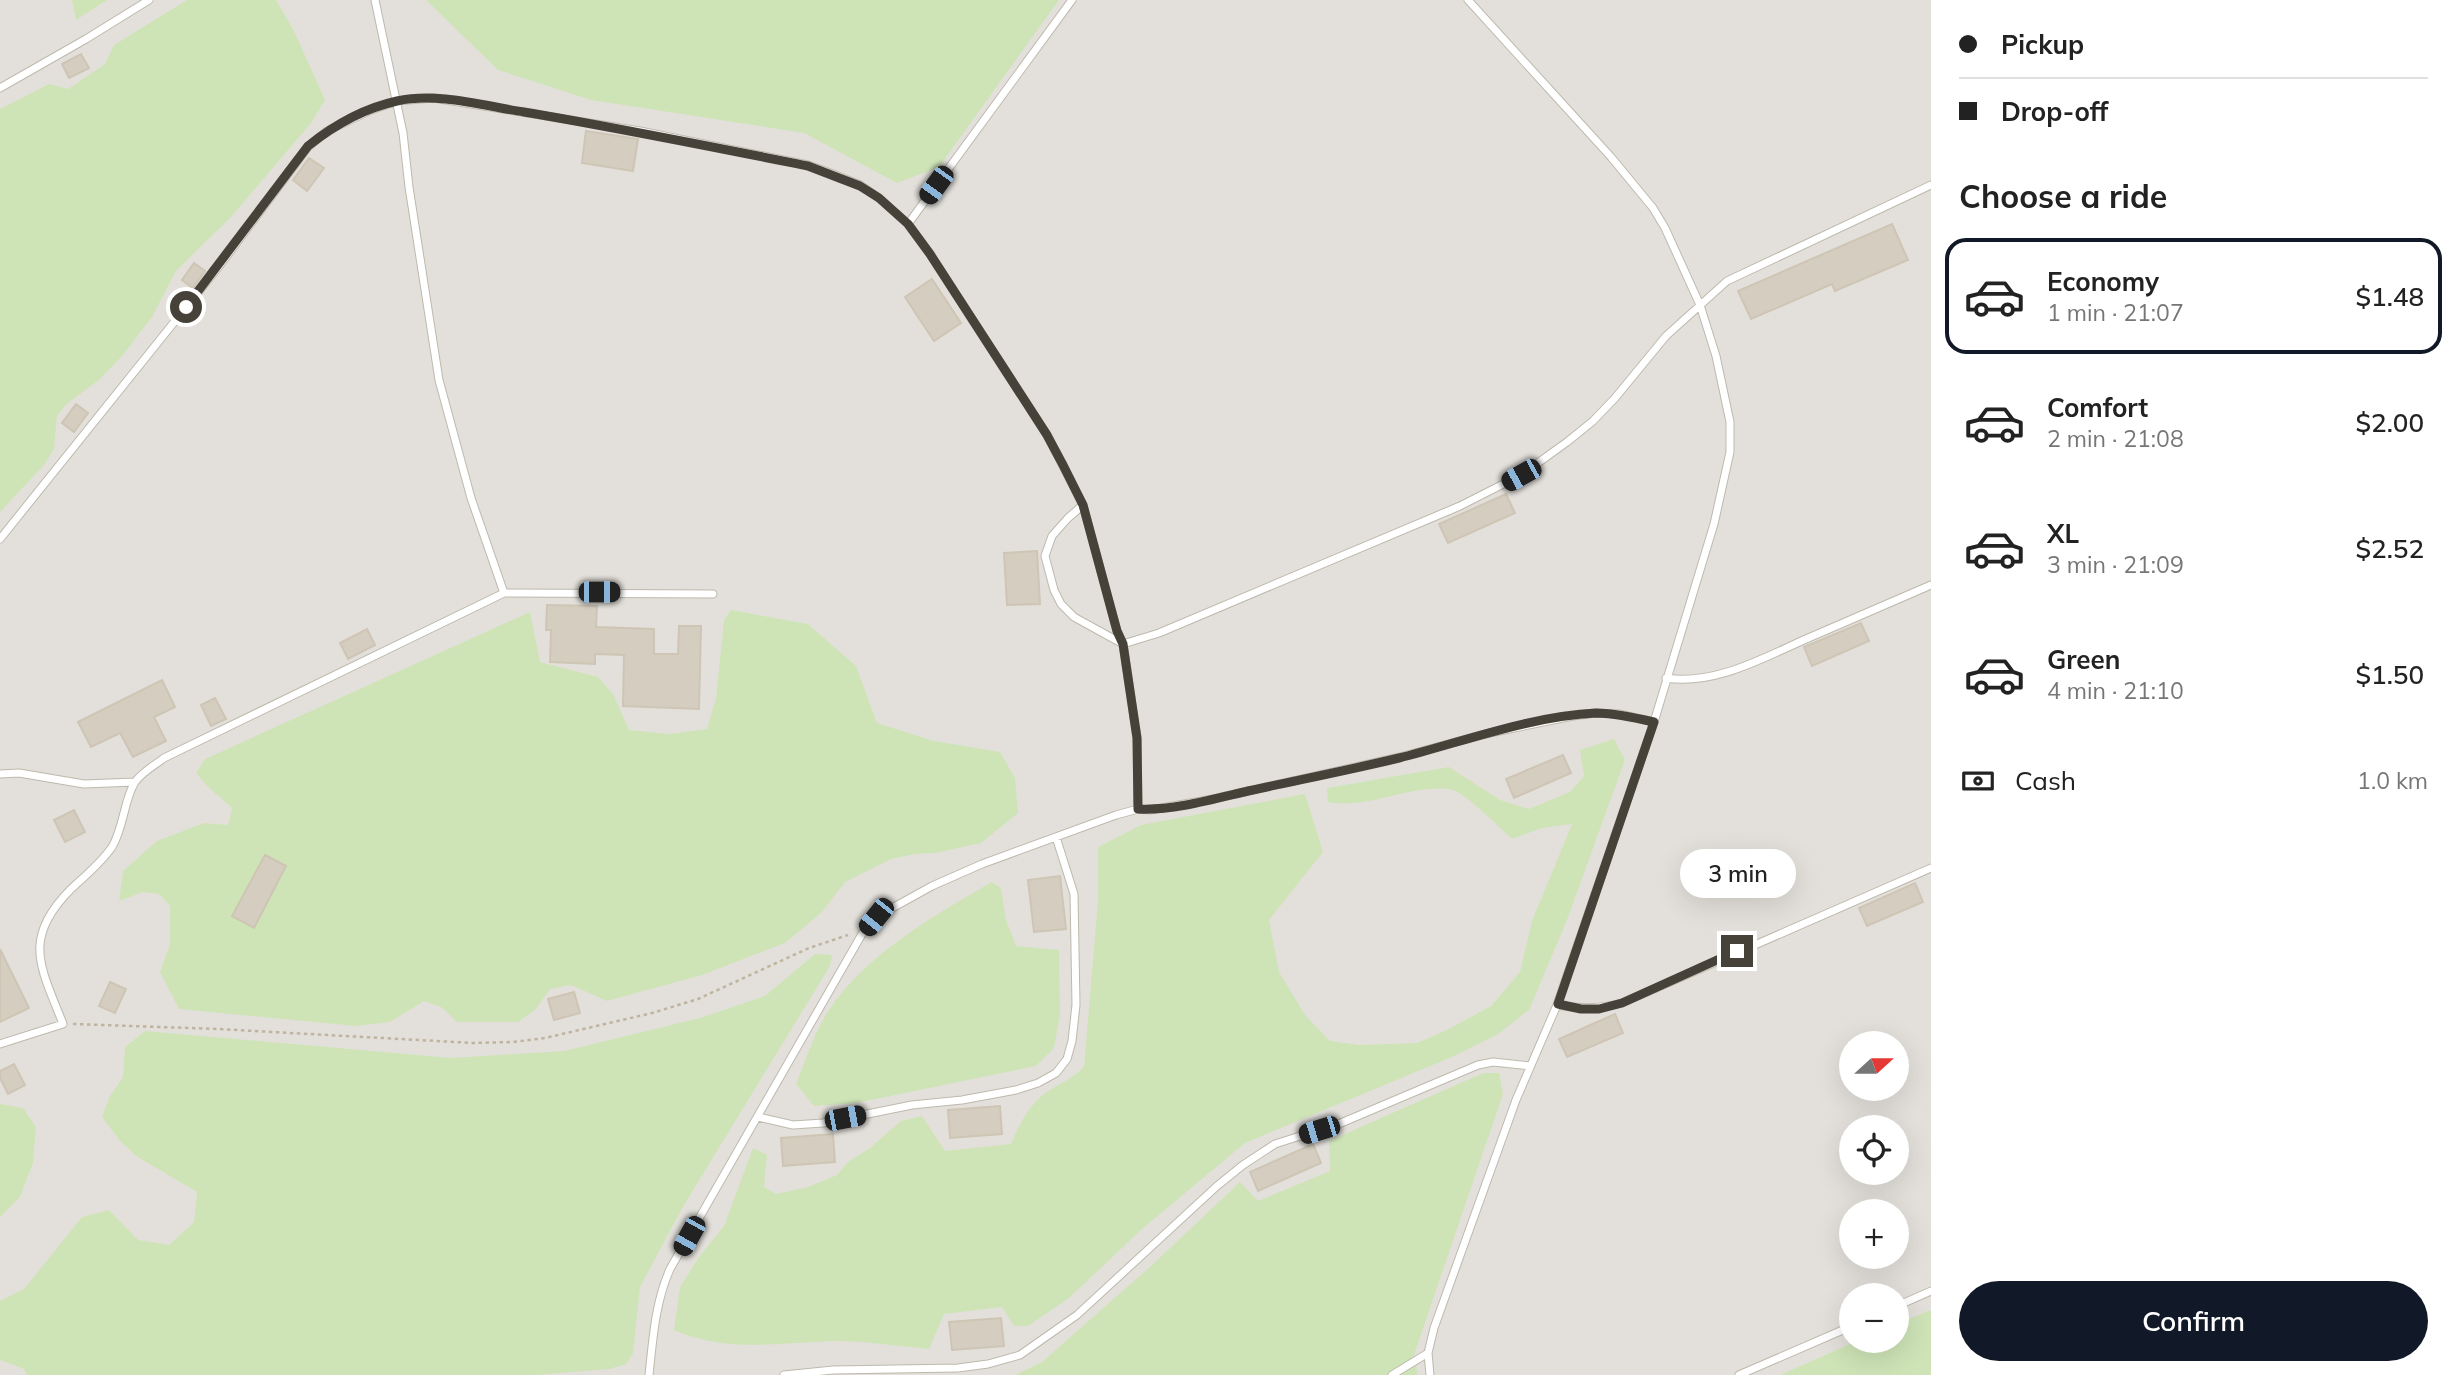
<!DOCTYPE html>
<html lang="en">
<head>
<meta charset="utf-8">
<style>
	:root { --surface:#fff; --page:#f6f6f6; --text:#222; --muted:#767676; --line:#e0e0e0; --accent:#111827 }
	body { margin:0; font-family:Mulish,sans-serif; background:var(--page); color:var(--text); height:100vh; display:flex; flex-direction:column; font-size:26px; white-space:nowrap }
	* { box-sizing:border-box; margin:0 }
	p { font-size:23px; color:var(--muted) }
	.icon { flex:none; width:38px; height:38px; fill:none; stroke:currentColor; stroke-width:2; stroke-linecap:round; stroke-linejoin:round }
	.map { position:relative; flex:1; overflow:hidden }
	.panel { display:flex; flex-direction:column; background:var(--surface); width:525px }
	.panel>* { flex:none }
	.guide { display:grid; align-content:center; height:154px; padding:0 28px; background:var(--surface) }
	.needle { width:46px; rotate:69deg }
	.tools { position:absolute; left:1839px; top:1031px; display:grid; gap:14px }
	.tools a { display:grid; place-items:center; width:70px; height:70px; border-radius:50%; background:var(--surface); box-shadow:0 7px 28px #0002; font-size:35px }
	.end { position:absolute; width:32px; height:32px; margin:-16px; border:9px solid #474239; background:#fff; box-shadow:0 0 0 4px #fff }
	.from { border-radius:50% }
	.bubble { position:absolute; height:49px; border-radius:24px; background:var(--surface); box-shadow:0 7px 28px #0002; font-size:23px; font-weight:600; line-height:49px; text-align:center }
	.car { position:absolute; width:21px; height:42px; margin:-21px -10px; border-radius:9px; box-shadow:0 0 5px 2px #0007; background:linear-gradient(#222 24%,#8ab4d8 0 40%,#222 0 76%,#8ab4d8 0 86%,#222 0) }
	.guide b { display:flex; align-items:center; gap:24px; height:66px; font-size:26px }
	.guide b+b { border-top:2px solid var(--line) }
	.guide i { width:18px; height:18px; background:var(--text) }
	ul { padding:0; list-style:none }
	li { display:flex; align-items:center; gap:21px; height:116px; margin:0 14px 10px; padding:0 14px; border:4px solid transparent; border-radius:21px }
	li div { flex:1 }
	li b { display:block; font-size:26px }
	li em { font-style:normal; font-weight:600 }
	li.on { border-color:var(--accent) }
	li>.icon { width:63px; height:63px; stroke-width:1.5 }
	h2 { padding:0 28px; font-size:32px; line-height:84px }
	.pay { display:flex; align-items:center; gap:18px; height:77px; padding:0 28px; font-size:26px }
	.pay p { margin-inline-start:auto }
	.action { display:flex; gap:14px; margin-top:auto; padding:14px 28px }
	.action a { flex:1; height:80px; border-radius:42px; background:var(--accent); color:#fff; font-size:28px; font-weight:600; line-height:80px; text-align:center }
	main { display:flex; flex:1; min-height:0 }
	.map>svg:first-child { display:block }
	.industrial { fill:#e3e0db; fill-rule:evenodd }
	.green { fill:#cee4b7 }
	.building { fill:#d4cdc0; stroke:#cec5b4; stroke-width:2 }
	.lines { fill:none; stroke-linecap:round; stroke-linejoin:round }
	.service-casing { stroke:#beb9ad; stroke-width:9 }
	.path { stroke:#bfb4a0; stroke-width:2.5; stroke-dasharray:3.5 3.5; stroke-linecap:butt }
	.service { stroke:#fff; stroke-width:7 }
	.route { stroke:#474239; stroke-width:9 }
</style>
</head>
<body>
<main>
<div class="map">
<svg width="1931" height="1375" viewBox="0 0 1931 1375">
	<rect width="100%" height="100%" fill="#f3f1ea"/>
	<path class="industrial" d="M0,0H1931V1375H0ZM1852,1043H1897V1088H1852ZM1852,1127H1897V1172H1852ZM1852,1211H1897V1256H1852ZM1852,1295H1897V1340H1852Z"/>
	<path class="green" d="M72,0H107L76,20Z
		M187,0H276L294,31L325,100L311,123L232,216L176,271L152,317L123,355L99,380L69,402L57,415L54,449L44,465L0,512V109L49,84L68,89L105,64L114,45Z
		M426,0H1059L939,167L897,183L804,133L591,100L498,70Z
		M731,610L808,624L856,666L877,723L934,741L1000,752L1015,778L1018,813L981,843L935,853L915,854L891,859L845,882L822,912L785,943L702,975L607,1001L571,985L550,989L536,1009L518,1022H457L443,1008L424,1001L390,1022L356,1026L179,1009L160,972L170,944V906L159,894L143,892L119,901L123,871L157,841L204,823L228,825L232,808L207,786L196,773L205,759L530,612L540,662L598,677L613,694L629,730L670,734L707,729L716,698L724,620Z
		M1614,739L1625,760L1567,920L1529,1010L1498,1034L1452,1057L1245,1143L1142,1229L1069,1298L1028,1326H1014L1002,1307L944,1314L929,1349C898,1346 865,1341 833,1341C779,1343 725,1353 674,1330L680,1287L699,1257L724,1226L753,1148L767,1155L764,1187L776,1194L808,1187L837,1175L848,1162L870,1148L901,1121L922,1116L945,1151L1011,1144C1020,1123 1030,1102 1051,1089C1064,1082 1073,1077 1084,1067L1098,900V847L1141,825L1305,794L1323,852L1269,920L1279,972L1305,1015L1330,1041L1359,1045L1417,1043L1447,1030L1491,1006L1520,972L1532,921L1572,824L1542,828L1512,839C1501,829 1465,793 1453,790C1414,782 1370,810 1328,802L1327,788L1449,767L1500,800L1529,809L1570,792L1584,776L1580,750Z
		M992,882L1001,888L1006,920L1016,946L1059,950L1060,1015L1054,1048L1036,1066L856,1103L814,1106L796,1084C806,1060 814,1032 829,1010C865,955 936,914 992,882Z
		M815,954L832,955L830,966L684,1205L640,1287L633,1353L626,1364L610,1369L536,1375H27L24,1369L0,1360V1301L24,1289L82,1217L109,1210L138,1240L169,1245L194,1222L197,1192L136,1156L120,1141L102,1117L109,1098L123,1077L125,1047L145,1031L451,1058L564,1051L700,1018L765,996Z
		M1483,1073H1499L1503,1094L1414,1355L1418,1375H1015L1042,1362L1152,1265L1240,1182L1258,1201L1330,1171L1329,1141Z
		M0,1104L23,1108L36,1127L33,1163L20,1197L0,1217Z
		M1931,1310V1375H1780L1857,1341L1897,1340V1324Z"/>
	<path class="building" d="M81,54L89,68L69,78L62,64Z
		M586,131L638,139L633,171L582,163Z
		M309,158L324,168L307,191L293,180Z
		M1892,224L1908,260L1835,291L1832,284L1751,319L1738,291Z
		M194,263L205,271L193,288L182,280Z
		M932,279L961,323L934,341L905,297Z
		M76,404L88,413L74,432L62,423Z
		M1506,494L1515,513L1448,543L1439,524Z
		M1037,551L1040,604L1007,605L1004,553Z
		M547,605L597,606L596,627L654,629V654H678L679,626H701L699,709L623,706L624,655L595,654V664L550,662L551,630H546Z
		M1861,623L1869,641L1812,666L1804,647Z
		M367,629L375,645L348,659L340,643Z
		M162,680L175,707L154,717L166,741L133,757L120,733L91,747L78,722Z
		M215,698L226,719L211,726L201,705Z
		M1563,755L1571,773L1514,798L1506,779Z
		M74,810L85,832L65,842L54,820Z
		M265,855L286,866L254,928L232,916Z
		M1060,876L1066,929L1034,932L1028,880Z
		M1915,883L1923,902L1867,926L1859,908Z
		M0,949L29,1008L0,1022Z
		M110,982L126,989L115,1013L99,1006Z
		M574,992L580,1013L554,1020L548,999Z
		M1615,1014L1623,1033L1567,1057L1559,1039Z
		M14,1064L25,1085L8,1094L0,1078V1071Z
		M1000,1106L1002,1134L950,1138L948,1110Z
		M833,1134L835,1162L783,1166L781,1138Z
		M1313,1144L1321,1163L1258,1191L1250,1172Z
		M1001,1318L1004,1346L952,1350L949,1322Z"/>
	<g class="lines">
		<defs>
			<path id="service" d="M375,0L403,133L409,187L439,380L471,498L504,593
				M0,88L86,39L149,0
				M908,224L1072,0
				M1083,505L1068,518L1052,536L1045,556L1054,590L1061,604L1074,617L1123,644L1159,633L1460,506L1521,475L1567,442L1593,421L1615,398L1666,336L1727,281L1931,185
				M0,539L220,265L308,147L327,131L371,110L397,101L433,98L640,131L808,165L833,174L860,185L879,198L908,224L930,254L1047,435L1083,505L1117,631L1123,644L1137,738L1138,809
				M1666,678C1717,686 1768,655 1813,636C1852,619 1892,602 1931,585
				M0,774L19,773L84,784L135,782
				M1557,1005C1581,1009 1599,1009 1622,1003L1931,868
				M0,1044L63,1024C41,967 21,939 71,889C85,876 101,863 112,847C124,827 124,799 135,782C142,772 155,765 164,758L504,593L713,594
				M758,1117L793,1125L823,1123L912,1105L962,1100L1016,1090L1038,1083L1056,1073L1067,1059L1072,1041L1076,1005L1074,894L1056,837
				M1897,1306L1931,1291
				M649,1375C653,1338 655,1303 670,1269L862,934L876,917L932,886L982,864L1116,815L1138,809L1150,810L1213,799L1400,757L1485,734L1573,716L1596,713L1619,714L1654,722
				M784,1375L833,1370L958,1368L988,1364L1020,1355L1077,1315L1217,1186L1243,1165L1275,1144L1341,1123L1478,1065L1493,1062L1530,1066
				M1392,1375L1428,1353
				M1430,1375L1428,1353L1434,1328L1516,1100L1557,1005L1654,722L1714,524L1730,452V422L1716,356L1700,305L1665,228L1653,208L1611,157L1468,0
				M1739,1375L1852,1326"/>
		</defs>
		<use href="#service" class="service-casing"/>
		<path class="path" d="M73,1024L218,1029L473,1043L513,1042L545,1038L652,1013L698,999L809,948L848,935"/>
		<use href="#service" class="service"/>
	</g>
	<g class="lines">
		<path class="route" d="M186,307L308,146C333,126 365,108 397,101C438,92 484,106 524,112C619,128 713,147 808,166L860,186L879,198L908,224L930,254L1047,435L1062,463L1083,505L1117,631L1123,644L1137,738L1138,809C1172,811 1214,799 1248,791C1298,780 1349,770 1399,758C1462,742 1531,716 1596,713C1616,713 1635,718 1654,722L1558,1004L1581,1009H1599L1622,1003L1737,951"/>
	</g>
</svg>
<div class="tools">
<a><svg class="needle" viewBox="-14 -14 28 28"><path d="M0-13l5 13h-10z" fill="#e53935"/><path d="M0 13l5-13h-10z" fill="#767676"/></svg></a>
<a><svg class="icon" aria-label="locate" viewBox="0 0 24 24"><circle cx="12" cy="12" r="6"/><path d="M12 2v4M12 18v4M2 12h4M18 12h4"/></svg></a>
<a>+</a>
<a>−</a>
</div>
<i class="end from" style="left:186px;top:307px"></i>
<i class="end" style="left:1737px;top:951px"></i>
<div class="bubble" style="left:1680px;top:849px;width:116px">3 min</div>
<i class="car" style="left:936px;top:185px;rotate:216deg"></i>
<i class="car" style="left:1521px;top:475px;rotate:241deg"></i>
<i class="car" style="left:599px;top:592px;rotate:90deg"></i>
<i class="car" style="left:876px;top:917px;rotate:219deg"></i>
<i class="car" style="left:845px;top:1118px;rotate:79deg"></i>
<i class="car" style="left:1319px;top:1130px;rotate:253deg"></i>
<i class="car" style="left:689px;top:1236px;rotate:209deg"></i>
</div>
<section class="panel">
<div class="guide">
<b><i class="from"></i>Pickup</b>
<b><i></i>Drop-off</b>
</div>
<h2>Choose a ride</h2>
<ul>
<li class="on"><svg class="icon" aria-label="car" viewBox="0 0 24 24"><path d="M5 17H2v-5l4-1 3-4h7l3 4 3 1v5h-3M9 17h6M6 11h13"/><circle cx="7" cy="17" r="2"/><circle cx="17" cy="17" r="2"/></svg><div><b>Economy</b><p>1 min · 21:07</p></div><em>$1.48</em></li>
<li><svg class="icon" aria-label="car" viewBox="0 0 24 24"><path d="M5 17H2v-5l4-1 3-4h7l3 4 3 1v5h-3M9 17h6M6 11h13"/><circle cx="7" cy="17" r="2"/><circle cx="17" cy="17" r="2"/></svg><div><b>Comfort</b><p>2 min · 21:08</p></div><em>$2.00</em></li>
<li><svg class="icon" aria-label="car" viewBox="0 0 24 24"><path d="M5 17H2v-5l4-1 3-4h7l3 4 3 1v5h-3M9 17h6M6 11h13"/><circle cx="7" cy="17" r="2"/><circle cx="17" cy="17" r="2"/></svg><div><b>XL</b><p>3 min · 21:09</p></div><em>$2.52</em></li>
<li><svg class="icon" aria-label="car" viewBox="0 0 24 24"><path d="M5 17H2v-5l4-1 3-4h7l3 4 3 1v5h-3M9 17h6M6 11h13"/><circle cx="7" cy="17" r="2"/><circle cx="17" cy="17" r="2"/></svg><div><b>Green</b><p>4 min · 21:10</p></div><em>$1.50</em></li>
</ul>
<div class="pay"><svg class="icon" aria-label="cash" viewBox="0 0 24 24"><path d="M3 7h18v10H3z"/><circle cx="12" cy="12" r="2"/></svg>Cash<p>1.0 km</p></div>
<div class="action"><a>Confirm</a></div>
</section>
</main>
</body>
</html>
